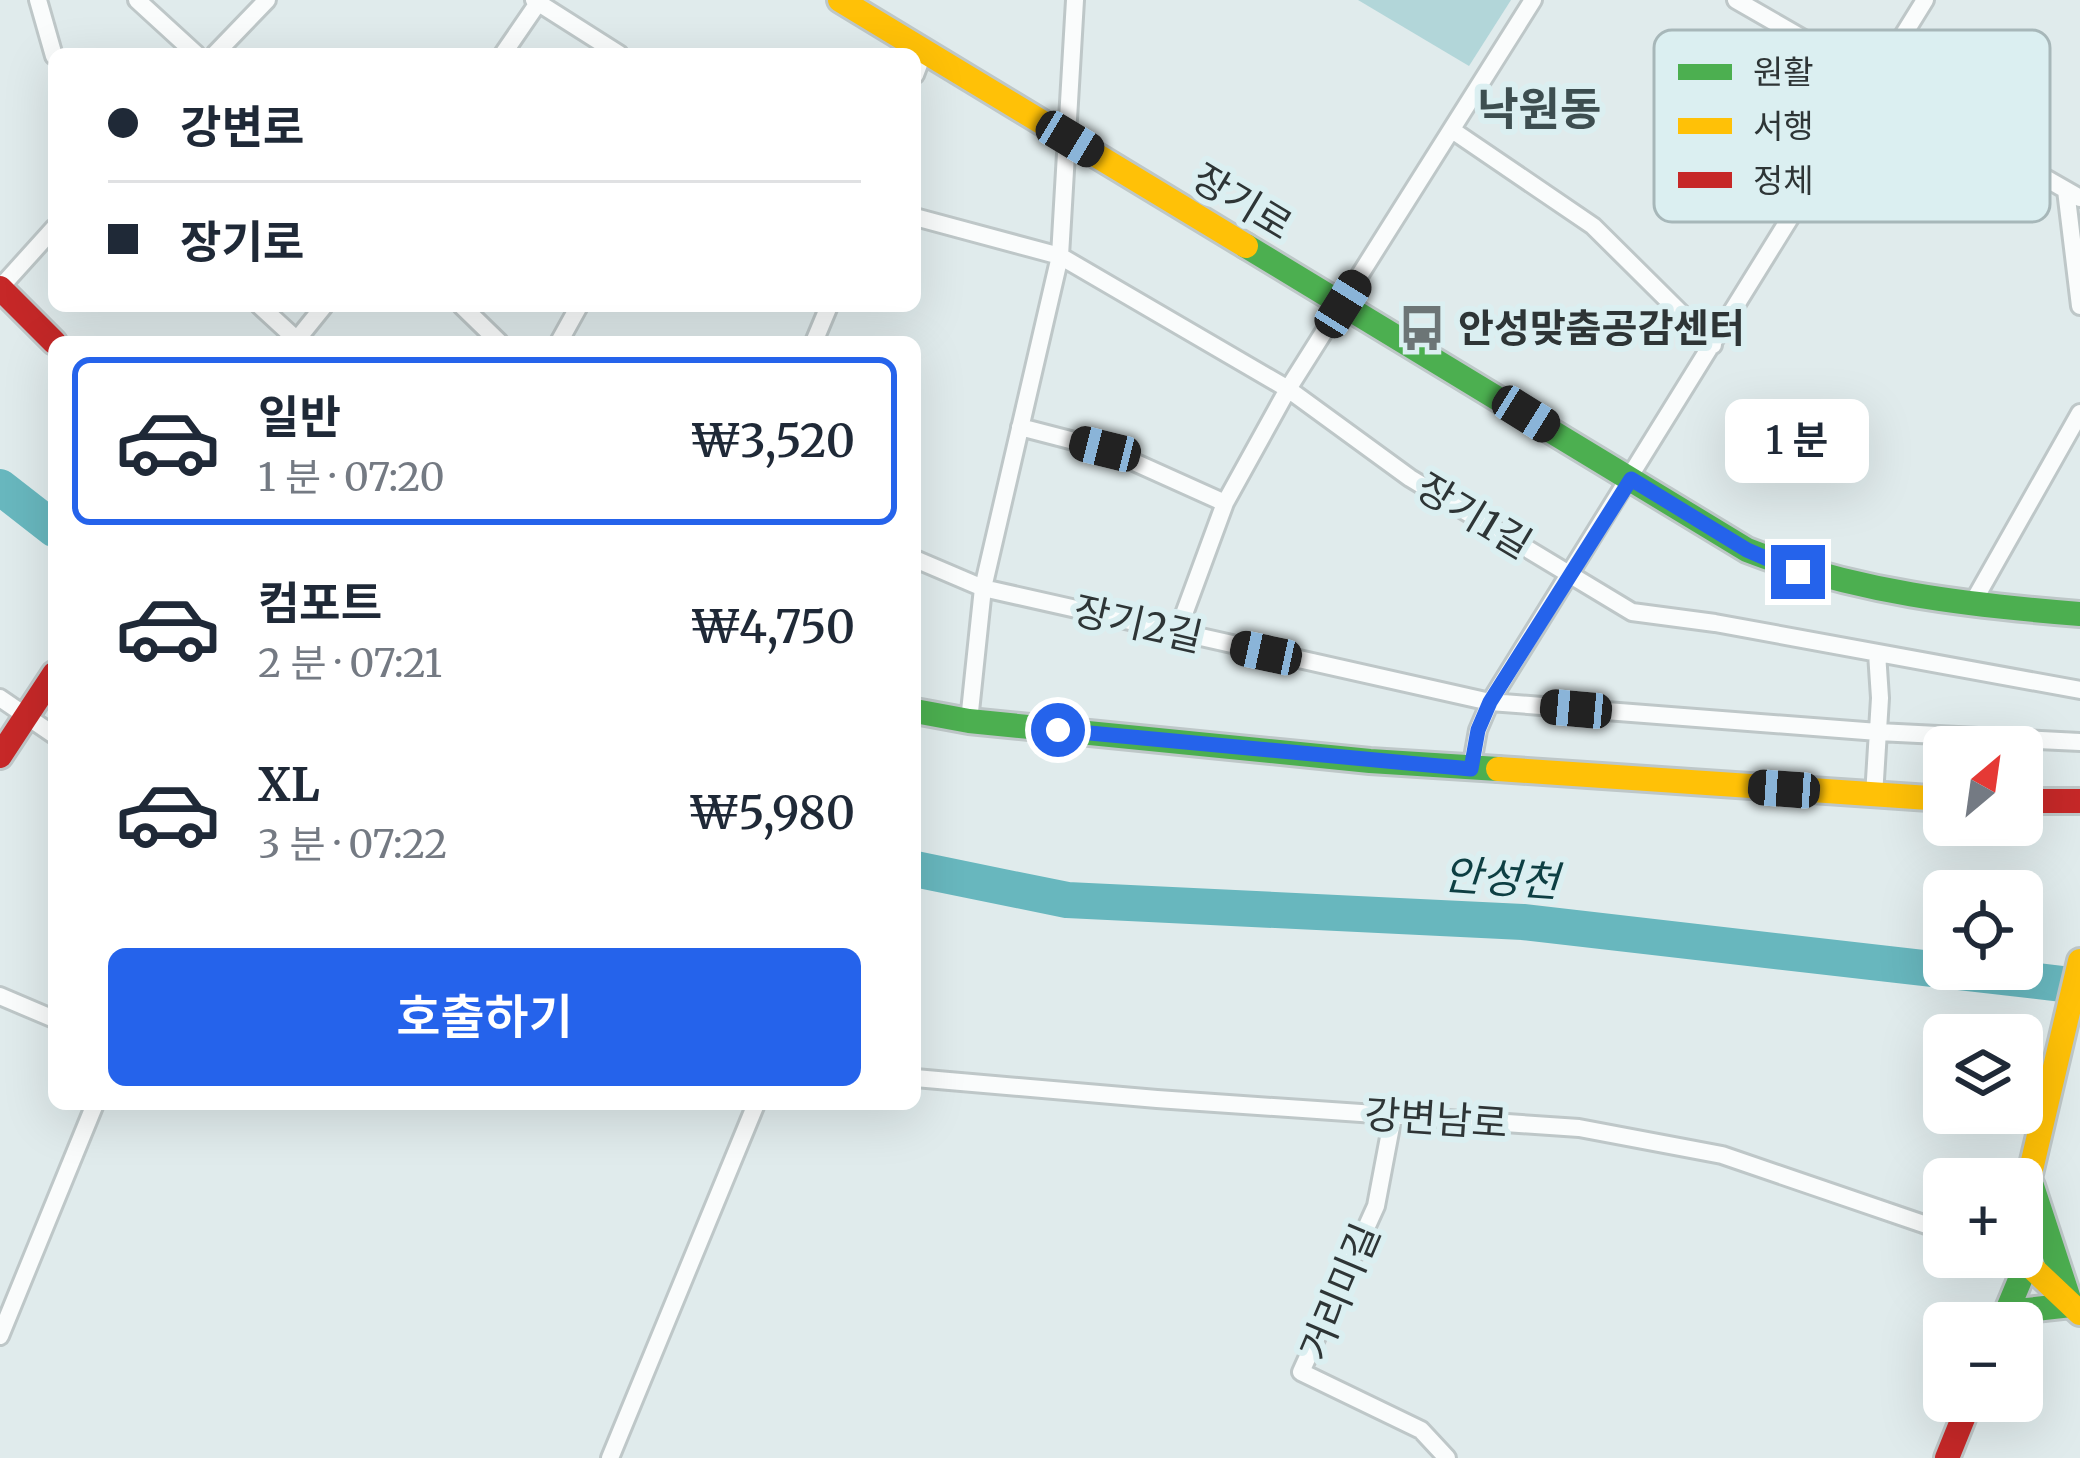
<!DOCTYPE html>
<html lang="ko">
<head>
<meta charset="utf-8">
<style>
	:root { --surface:#fff; --page:#f6f6f7; --text:#1f2937; --muted:#747a83; --line:#e0e1e3; --accent:#2563eb }
	body { margin:0; font-family:Merriweather,"Noto Sans KR",serif; background:var(--page); color:var(--text); height:100vh; display:flex; flex-direction:column; font-size:45px; white-space:nowrap }
	* { box-sizing:border-box; margin:0 }
	p { font-size:39px; color:var(--muted) }
	.icon { flex:none; width:66px; height:66px; fill:none; stroke:currentColor; stroke-width:2; stroke-linecap:round; stroke-linejoin:round }
	.map { position:relative; flex:1; overflow:hidden }
	.sheet { position:absolute; left:48px; top:336px; width:873px; height:774px; display:flex; flex-direction:column; background:var(--surface); border-radius:18px; box-shadow:0 12px 48px #0002 }
	.sheet>* { flex:none }
	.guide { position:absolute; left:48px; top:48px; width:873px; height:264px; border-radius:18px; box-shadow:0 12px 48px #0002; display:grid; align-content:center; height:264px; padding:0 60px; background:var(--surface) }
	.needle { width:78px; rotate:29deg }
	.buttons { position:absolute; left:1923px; top:726px; display:grid; gap:24px }
	.buttons a { display:grid; place-items:center; width:120px; height:120px; border-radius:18px; background:var(--surface); box-shadow:0 12px 48px #0002; font-size:60px }
	.end { position:absolute; width:54px; height:54px; margin:-27px; border:15px solid #2563eb; background:#fff; box-shadow:0 0 0 6px #fff }
	.from { border-radius:50% }
	.bubble { position:absolute; height:84px; border-radius:18px; background:var(--surface); box-shadow:0 12px 48px #0002; font-size:39px; font-weight:600; line-height:84px; text-align:center }
	.car { position:absolute; width:36px; height:72px; margin:-36px -18px; border-radius:15px; box-shadow:0 0 9px 3px #0007; background:linear-gradient(#222 24%,#8ab4d8 0 40%,#222 0 76%,#8ab4d8 0 86%,#222 0) }
	.guide b { display:flex; align-items:center; gap:42px; height:114px; font-size:45px }
	.guide b+b { border-top:3px solid var(--line) }
	.guide i { width:30px; height:30px; background:var(--text) }
	ul { padding:21px 0 0; list-style:none }
	li { display:flex; align-items:center; gap:36px; height:168px; margin:0 24px 18px; padding:0 36px; border:6px solid transparent; border-radius:18px }
	li div { flex:1 }
	li b { display:block; font-size:45px }
	li em { font-style:normal; font-weight:600 }
	li.current { border-color:var(--accent) }
	li>.icon { width:108px; height:108px; stroke-width:1.5 }
	.action { display:flex; gap:24px; margin-top:auto; padding:24px 60px }
	.action a { flex:1; height:138px; border-radius:18px; background:var(--accent); color:#fff; font-size:48px; font-weight:600; line-height:138px; text-align:center }
	.map>svg:first-child { display:block }
	.green { fill:#b2d6d9 }
	.lines { fill:none; stroke-linecap:round; stroke-linejoin:round }
	.river { stroke:#68b7be; stroke-width:36 }
	.street-casing { stroke:#bec7c8; stroke-width:22 }
	.fast-casing { stroke:#bec7c8; stroke-width:30 }
	.slow-casing { stroke:#bec7c8; stroke-width:30 }
	.jam-casing { stroke:#bec7c8; stroke-width:30 }
	.street { stroke:#fafcfc; stroke-width:16 }
	.fast { stroke:#4caf50; stroke-width:24 }
	.slow { stroke:#ffc107; stroke-width:24 }
	.jam { stroke:#c62828; stroke-width:24 }
	.route { stroke:#2563eb; stroke-width:15 }
	.labels { text-anchor:middle; dominant-baseline:central; stroke-width:12; stroke-linejoin:round; paint-order:stroke }
	.street-label { font-size:39px; fill:#2e3536; stroke:#dbeff1 }
	.poi-label { font-size:39px; font-weight:bold; fill:#2e3536; stroke:#dbeff1; text-anchor:start }
	.water-label { font-size:42px; font-style:italic; fill:#0d3f43; stroke:#dbeff1 }
	.quarter-label { font-size:45px; font-weight:bold; fill:#3d4e50; stroke:#dbeff1 }
	.key { fill:#dbeff1; stroke:#a7b7b9; stroke-width:3 }
	.key-label { font-size:33px; fill:#2e3536 }
</style>
</head>
<body>
<div class="map">
<svg width="2080" height="1458" viewBox="0 0 2080 1458">
	<rect width="100%" height="100%" fill="#e0ebec"/>
	<path class="green" d="M1358,0H1511L1469,66Z"/>
	<g class="lines">
		<path class="river" d="M0,487L54,529
			M915,869L1067,900L1523,922L2080,986"/>
		<defs>
			<path id="street" d="M38,0L54,56
				M137,0L196,54
				M534,0L619,54
				M1736,0L2080,198
				M215,54L267,0
				M503,54L540,0
				M915,75L924,51
				M1452,130L1593,226L1713,345
				M2066,190L2080,306
				M915,217L1060,256L1288,389L1410,478L1632,612L1715,623L2080,690
				M0,288L54,228
				M260,306L297,340
				M462,306L499,342
				M295,342L324,306
				M559,342L579,306
				M814,342L829,306
				M1020,427L1105,449L1225,503
				M915,559L983,588L1490,702L1878,732L2080,742
				M1972,604L2080,413
				M1177,633L1225,503L1288,389L1533,0
				M0,698L54,735
				M969,721L983,588L1060,256L1075,0
				M1471,769L1478,730L1490,702L1925,0
				M1874,796L1880,698L1877,653
				M0,996L54,1019
				M915,1078L1157,1099L1579,1128L1722,1155L1944,1231
				M1393,1116L1376,1206L1301,1372L1421,1430L1447,1458
				M0,1336L95,1104
				M610,1458L756,1104"/>
			<path id="fast" d="M1246,246L1747,550C1855,592 1966,605 2080,614
				M915,711L969,721L1370,761L1498,769
				M2002,1322L2027,1310L2071,1305L2032,1186
				M2002,1323L2027,1263"/>
			<path id="slow" d="M840,0L1246,246
				M1498,769L1944,799
				M2080,961L2029,1178L2023,1215L2027,1263L2080,1313"/>
			<path id="jam" d="M0,288L54,342
				M0,756L54,674
				M2022,801H2080
				M1947,1458L1970,1401"/>
		</defs>
		<use href="#street" class="street-casing"/>
		<use href="#fast" class="fast-casing"/>
		<use href="#slow" class="slow-casing"/>
		<use href="#jam" class="jam-casing"/>
		<use href="#street" class="street"/>
		<use href="#fast" class="fast"/>
		<use href="#slow" class="slow"/>
		<use href="#jam" class="jam"/>
	</g>
	<g class="lines">
		<path class="route" d="M1058,730L1471,769L1478,730L1490,702L1631,479L1747,550L1798,572"/>
	</g>
	<defs>
		<symbol id="bus-bare" viewBox="-9 -9 18 18"><path d="M-5-6H5V4H4V6H2V4H-2V6H-4V4H-5ZM-3.5-4V0h7V-4ZM-3.5 1.2v1.5H-2V1.2ZM2 1.2v1.5H3.5V1.2Z" fill="#6c7576" stroke="#dbeff1" stroke-width="2.5" paint-order="stroke"/></symbol>
	</defs>
	<g fill-rule="evenodd">
		<use href="#bus-bare" x="1389" y="295" width="66" height="66"/>
	</g>
	<g class="labels">
		<g class="street-label">
			<text transform="translate(1242 202) rotate(31)">장기로</text>
			<text transform="translate(1474 516) rotate(31)">장기1길</text>
			<text transform="translate(1138 624) rotate(13)">장기2길</text>
			<text transform="translate(1436 1119) rotate(4)">강변남로</text>
			<text transform="translate(1340 1292) rotate(-67)">거리미길</text>
		</g>
		<g class="poi-label">
			<text x="1458" y="328">안성맞춤공감센터</text>
		</g>
		<g class="water-label">
			<text transform="translate(1501 878) rotate(4)">안성천</text>
		</g>
		<g class="quarter-label">
			<text x="1539" y="109">낙원동</text>
		</g>
	</g>
	<rect x="1654" y="30" width="396" height="192" rx="18" class="key"/>
	<rect x="1678" y="64" width="54" height="16" fill="#4caf50"/>
	<rect x="1678" y="118" width="54" height="16" fill="#ffc107"/>
	<rect x="1678" y="172" width="54" height="16" fill="#c62828"/>
	<g class="key-label">
		<text x="1753" y="84">원활</text>
		<text x="1753" y="138">서행</text>
		<text x="1753" y="192">정체</text>
	</g>
</svg>
<div class="buttons">
<a><svg class="needle" viewBox="-14 -14 28 28"><path d="M0-13l5 13h-10z" fill="#e53935"/><path d="M0 13l5-13h-10z" fill="#747a83"/></svg></a>
<a><svg class="icon" aria-label="locate" viewBox="0 0 24 24"><circle cx="12" cy="12" r="6"/><path d="M12 2v4M12 18v4M2 12h4M18 12h4"/></svg></a>
<a><svg class="icon" aria-label="layers" viewBox="0 0 24 24"><path d="M12 4l9 5-9 5-9-5zM3 14l9 5 9-5"/></svg></a>
<a>+</a>
<a>−</a>
</div>
<i class="end from" style="left:1058px;top:730px"></i>
<i class="end" style="left:1798px;top:572px"></i>
<div class="bubble" style="left:1725px;top:399px;width:144px">1 분</div>
<i class="car" style="left:1070px;top:139px;rotate:121deg"></i>
<i class="car" style="left:1343px;top:304px;rotate:32deg"></i>
<i class="car" style="left:1526px;top:414px;rotate:122deg"></i>
<i class="car" style="left:1105px;top:449px;rotate:284deg"></i>
<i class="car" style="left:1266px;top:653px;rotate:282deg"></i>
<i class="car" style="left:1576px;top:709px;rotate:275deg"></i>
<i class="car" style="left:1784px;top:789px;rotate:274deg"></i>
<div class="guide">
<b><i class="from"></i>강변로</b>
<b><i></i>장기로</b>
</div>
<section class="sheet">
<ul>
<li class="current"><svg class="icon" aria-label="car" viewBox="0 0 24 24"><path d="M5 17H2v-5l4-1 3-4h7l3 4 3 1v5h-3M9 17h6M6 11h13"/><circle cx="7" cy="17" r="2"/><circle cx="17" cy="17" r="2"/></svg><div><b>일반</b><p>1 분 · 07:20</p></div><em>₩3,520</em></li>
<li><svg class="icon" aria-label="car" viewBox="0 0 24 24"><path d="M5 17H2v-5l4-1 3-4h7l3 4 3 1v5h-3M9 17h6M6 11h13"/><circle cx="7" cy="17" r="2"/><circle cx="17" cy="17" r="2"/></svg><div><b>컴포트</b><p>2 분 · 07:21</p></div><em>₩4,750</em></li>
<li><svg class="icon" aria-label="car" viewBox="0 0 24 24"><path d="M5 17H2v-5l4-1 3-4h7l3 4 3 1v5h-3M9 17h6M6 11h13"/><circle cx="7" cy="17" r="2"/><circle cx="17" cy="17" r="2"/></svg><div><b>XL</b><p>3 분 · 07:22</p></div><em>₩5,980</em></li>
</ul>
<div class="action"><a>호출하기</a></div>
</section>
</div>
</body>
</html>
